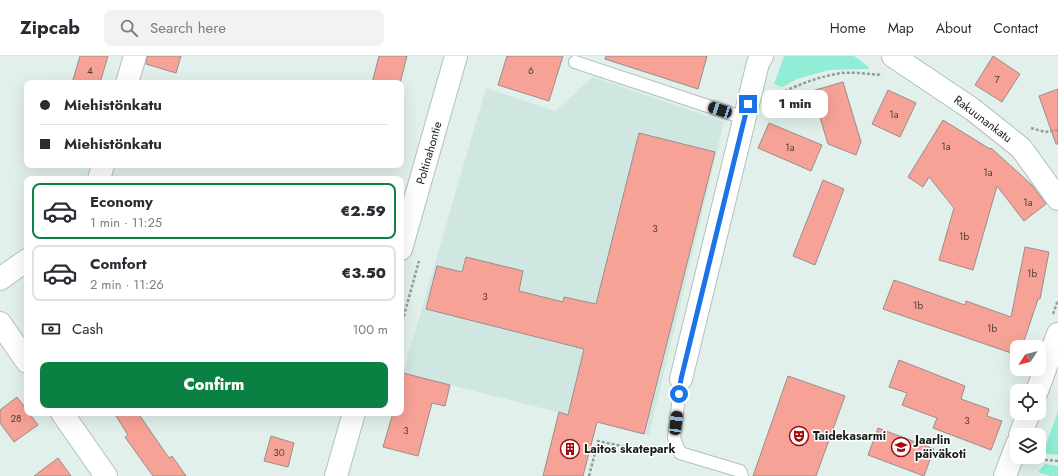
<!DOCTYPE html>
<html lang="en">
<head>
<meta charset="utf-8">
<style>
	:root { --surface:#fff; --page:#f2f2f3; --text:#2b2b33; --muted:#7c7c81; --line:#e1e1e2; --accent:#0b8043 }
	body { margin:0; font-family:Jost,sans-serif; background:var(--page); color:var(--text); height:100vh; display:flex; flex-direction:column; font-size:15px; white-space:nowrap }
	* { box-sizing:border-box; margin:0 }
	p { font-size:13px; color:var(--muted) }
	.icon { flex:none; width:22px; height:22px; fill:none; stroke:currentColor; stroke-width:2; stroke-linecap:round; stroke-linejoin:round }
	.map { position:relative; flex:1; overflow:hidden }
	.side { position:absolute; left:24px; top:120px; width:380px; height:240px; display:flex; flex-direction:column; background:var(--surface); border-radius:8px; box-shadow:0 4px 16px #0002 }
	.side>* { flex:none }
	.guide { position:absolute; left:24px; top:24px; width:380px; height:88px; border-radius:8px; box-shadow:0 4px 16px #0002; display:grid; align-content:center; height:88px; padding:0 16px; background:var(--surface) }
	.needle { width:26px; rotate:234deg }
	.buttons { position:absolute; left:1010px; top:284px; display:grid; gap:8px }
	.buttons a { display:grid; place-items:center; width:36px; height:36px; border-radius:8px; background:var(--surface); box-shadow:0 4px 16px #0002; font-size:20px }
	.end { position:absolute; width:18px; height:18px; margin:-9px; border:5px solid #1a73e8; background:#fff; box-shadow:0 0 0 2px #fff }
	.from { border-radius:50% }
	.bubble { position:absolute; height:28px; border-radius:8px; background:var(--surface); box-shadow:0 4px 16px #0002; font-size:13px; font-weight:800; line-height:28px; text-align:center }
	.car { position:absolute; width:12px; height:24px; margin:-12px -6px; border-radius:5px; box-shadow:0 0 3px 1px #0007; background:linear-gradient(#222 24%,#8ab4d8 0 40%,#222 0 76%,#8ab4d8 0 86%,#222 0) }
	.guide b { display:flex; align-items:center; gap:14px; height:38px; font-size:15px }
	.guide b+b { border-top:1px solid var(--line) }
	.guide i { width:10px; height:10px; background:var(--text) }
	ul { padding:7px 0 0; list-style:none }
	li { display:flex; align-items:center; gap:12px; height:56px; margin:0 8px 6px; padding:0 8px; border:2px solid var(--line); border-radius:8px }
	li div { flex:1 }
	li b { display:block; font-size:15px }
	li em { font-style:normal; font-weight:800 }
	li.active { border-color:var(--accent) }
	li>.icon { width:36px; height:36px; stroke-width:1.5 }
	.pay { display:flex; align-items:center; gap:10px; height:44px; padding:0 16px; font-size:15px }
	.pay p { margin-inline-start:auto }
	.primary-button { display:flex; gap:8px; margin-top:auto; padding:8px 16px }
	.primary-button a { flex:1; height:46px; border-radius:8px; background:var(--accent); color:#fff; font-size:16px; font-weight:800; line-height:46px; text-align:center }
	header { display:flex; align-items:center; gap:24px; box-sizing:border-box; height:56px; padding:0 20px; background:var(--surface); border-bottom:1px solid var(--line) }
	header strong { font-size:19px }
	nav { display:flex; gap:22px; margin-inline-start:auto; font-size:14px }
	.search { width:280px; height:36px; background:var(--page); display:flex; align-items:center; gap:10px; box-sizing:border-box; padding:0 14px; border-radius:8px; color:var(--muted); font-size:15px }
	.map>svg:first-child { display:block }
	.built { fill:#d0e6e0 }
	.green { fill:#90eed7 }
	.building { fill:#f7a297; stroke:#998d8b }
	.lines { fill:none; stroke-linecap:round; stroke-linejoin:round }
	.service-casing { stroke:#b3c0bc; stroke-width:14 }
	.minor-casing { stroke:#b3c0bc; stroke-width:24 }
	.secondary-casing { stroke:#b3c0bc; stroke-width:24 }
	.path { stroke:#939d9a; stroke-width:2.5; stroke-dasharray:3 2; stroke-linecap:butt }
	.service { stroke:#fff; stroke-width:12 }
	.minor { stroke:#fff; stroke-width:22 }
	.secondary { stroke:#fff; stroke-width:22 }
	.route { stroke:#1a73e8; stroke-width:5 }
	.labels { text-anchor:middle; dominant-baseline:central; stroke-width:3; stroke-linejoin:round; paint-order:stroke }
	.number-label { font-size:10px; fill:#4f3e3a }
	.street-label { font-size:12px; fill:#171c1b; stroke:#fff }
	.poi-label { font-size:12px; font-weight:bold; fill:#171c1b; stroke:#fff; text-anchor:start }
</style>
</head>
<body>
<header>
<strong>Zipcab</strong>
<div class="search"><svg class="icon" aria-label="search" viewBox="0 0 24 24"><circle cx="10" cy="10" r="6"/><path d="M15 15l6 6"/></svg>Search here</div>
<nav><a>Home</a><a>Map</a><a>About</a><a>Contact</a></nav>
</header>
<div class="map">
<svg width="1058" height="420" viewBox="0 0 1058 420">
	<rect width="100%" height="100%" fill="#e2f0ec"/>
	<path class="built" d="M593,21L724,66L649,379L403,317L486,32L555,55Z"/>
	<path class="green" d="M784,0H854L869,11L868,13L829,14L797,23L782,31L774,28Z
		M1058,355V399L1043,397Z
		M1045,408L1058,410V420H1050L1038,416Z"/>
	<path class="building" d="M80,0H108L100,27H72Z
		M147,0H181L176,17L146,8Z
		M379,0H407L400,27H372Z
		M507,0H563L549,45L498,29Z
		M606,0H707L698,33L605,3Z
		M993,0L1020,18L1002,46L975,29Z
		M843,26L861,86L856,99L828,88L812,35Z
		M1058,33V88H1056L1039,40Z
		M888,34L916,47L900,81L872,68Z
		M943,64L990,93L991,92L1032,129L1046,148L1024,165L997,130L973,214L939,204L954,152L929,121L923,131L908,121Z
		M769,67L822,89L811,115L758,92Z
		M639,77L715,96L644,378L597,366L583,420H543L559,356L568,359L584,293L426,253L437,210L462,216L466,201L523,215L519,235L563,246L564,241L596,248Z
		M823,124L844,133L815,209L793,200Z
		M1025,191L1049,196L1040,243H1038L1022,291H1017V299L883,253L894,224L965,249L966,245L1011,261Z
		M899,304L965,330L961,343L989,353L987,360L1002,365L991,394L933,372L937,362L902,349L907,337L889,331Z
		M403,317L450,329L445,350L432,347L418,400L383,391L393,357H401V326Z
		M788,320L845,340L816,420H753Z
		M17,341L27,354V357H29L38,369L14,386L0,367V354Z
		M114,357H138L169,402L172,400L186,420H153L125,381L128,379Z
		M878,372L934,393L924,420L868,399Z
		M271,380L294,387L288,411L264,405Z
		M58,402L71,420H34Z"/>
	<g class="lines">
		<defs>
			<path id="service" d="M575,6L744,62
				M681,323L674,382L680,397L740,415L742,420"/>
			<path id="minor" d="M893,0L972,53L1021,92L1058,143
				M127,27L135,0
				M99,123L103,109
				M0,223L27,204
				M0,267L27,306
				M681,323L758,7L762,0
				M1037,335L1058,278
				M62,357L106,420
				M1020,379L1029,357
				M1005,420L1017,388"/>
			<path id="secondary" d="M401,193L456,0
				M336,420L354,357"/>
		</defs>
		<use href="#service" class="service-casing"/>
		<use href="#minor" class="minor-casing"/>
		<use href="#secondary" class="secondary-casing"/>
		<path class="path" d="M771,41C792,32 813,22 836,18C850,15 867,18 882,19
			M1031,72L1045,76L1058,74
			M1053,258L1058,244
			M401,270L419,205
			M1035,403L1058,405
			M589,420L598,385L654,397L661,392"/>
		<use href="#service" class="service"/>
		<use href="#minor" class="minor"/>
		<use href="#secondary" class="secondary"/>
	</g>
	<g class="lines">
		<path class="route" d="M679,338L681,323L748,48"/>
	</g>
	<defs>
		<symbol id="theatre-ring" viewBox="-11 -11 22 22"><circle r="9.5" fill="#fff" stroke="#a40b11" stroke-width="1.5"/><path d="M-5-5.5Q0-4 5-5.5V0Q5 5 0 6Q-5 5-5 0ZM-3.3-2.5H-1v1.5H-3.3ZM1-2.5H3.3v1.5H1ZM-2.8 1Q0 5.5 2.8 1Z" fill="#a40b11"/></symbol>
		<symbol id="school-ring" viewBox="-11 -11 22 22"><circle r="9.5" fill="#fff" stroke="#a40b11" stroke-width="1.5"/><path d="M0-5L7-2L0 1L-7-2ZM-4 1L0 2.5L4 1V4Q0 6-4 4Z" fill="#a40b11"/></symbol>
		<symbol id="building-ring" viewBox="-11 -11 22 22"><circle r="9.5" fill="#fff" stroke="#a40b11" stroke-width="1.5"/><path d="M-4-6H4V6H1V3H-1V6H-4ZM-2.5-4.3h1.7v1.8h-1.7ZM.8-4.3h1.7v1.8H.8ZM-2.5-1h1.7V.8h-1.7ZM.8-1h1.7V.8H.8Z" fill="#a40b11"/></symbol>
	</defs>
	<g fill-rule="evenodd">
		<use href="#theatre-ring" x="788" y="369" width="22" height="22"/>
		<use href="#school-ring" x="890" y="380" width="22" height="22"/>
		<use href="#building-ring" x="559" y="382" width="22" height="22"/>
	</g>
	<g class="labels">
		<g class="number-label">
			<text x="90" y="14">4</text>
			<text x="531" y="14">6</text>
			<text x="997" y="23">7</text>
			<text x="894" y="58">1a</text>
			<text x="946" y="90">1a</text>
			<text x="790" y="91">1a</text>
			<text x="988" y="116">1a</text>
			<text x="1028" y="146">1a</text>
			<text x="655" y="172">3</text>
			<text x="964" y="180">1b</text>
			<text x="1032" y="217">1b</text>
			<text x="485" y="240">3</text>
			<text x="918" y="249">1b</text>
			<text x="992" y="272">1b</text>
			<text x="16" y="362">28</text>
			<text x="967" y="364">3</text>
			<text x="406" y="374">3</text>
			<text x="279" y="396">30</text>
		</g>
		<g class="street-label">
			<text transform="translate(983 63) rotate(37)">Rakuunankatu</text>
			<text transform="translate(429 97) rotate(-74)">Poltinahontie</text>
		</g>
		<g class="poi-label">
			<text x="813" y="380">Taidekasarmi</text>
			<text x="915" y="384">Jaarlin<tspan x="915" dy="14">päiväkoti</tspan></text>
			<text x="584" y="393">Laitos skatepark</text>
		</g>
	</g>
</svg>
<div class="buttons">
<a><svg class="needle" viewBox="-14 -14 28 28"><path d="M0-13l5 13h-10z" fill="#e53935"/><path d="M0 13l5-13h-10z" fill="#7c7c81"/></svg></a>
<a><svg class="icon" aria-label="locate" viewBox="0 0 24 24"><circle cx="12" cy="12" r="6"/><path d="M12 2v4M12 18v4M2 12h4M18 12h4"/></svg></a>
<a><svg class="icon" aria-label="layers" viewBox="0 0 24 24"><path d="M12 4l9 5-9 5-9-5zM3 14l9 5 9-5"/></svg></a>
</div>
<i class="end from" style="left:679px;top:338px"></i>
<i class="end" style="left:748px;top:48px"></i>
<div class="bubble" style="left:762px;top:34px;width:66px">1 min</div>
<i class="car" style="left:720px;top:54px;rotate:288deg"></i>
<i class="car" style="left:676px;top:367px;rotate:7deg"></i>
<div class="guide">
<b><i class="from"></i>Miehistönkatu</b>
<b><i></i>Miehistönkatu</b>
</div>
<section class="side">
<ul>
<li class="active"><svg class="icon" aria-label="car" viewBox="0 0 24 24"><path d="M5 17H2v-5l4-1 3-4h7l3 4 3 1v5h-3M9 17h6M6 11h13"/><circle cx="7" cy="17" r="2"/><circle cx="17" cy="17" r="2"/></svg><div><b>Economy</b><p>1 min · 11:25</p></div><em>€2.59</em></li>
<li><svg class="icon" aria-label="car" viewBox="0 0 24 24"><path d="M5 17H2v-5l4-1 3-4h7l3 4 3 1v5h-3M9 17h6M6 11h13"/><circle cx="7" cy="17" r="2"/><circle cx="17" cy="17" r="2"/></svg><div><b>Comfort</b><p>2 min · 11:26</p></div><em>€3.50</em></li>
</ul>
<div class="pay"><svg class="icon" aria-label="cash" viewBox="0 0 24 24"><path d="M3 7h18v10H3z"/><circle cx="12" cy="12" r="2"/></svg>Cash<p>100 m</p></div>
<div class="primary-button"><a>Confirm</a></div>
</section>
</div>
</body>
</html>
